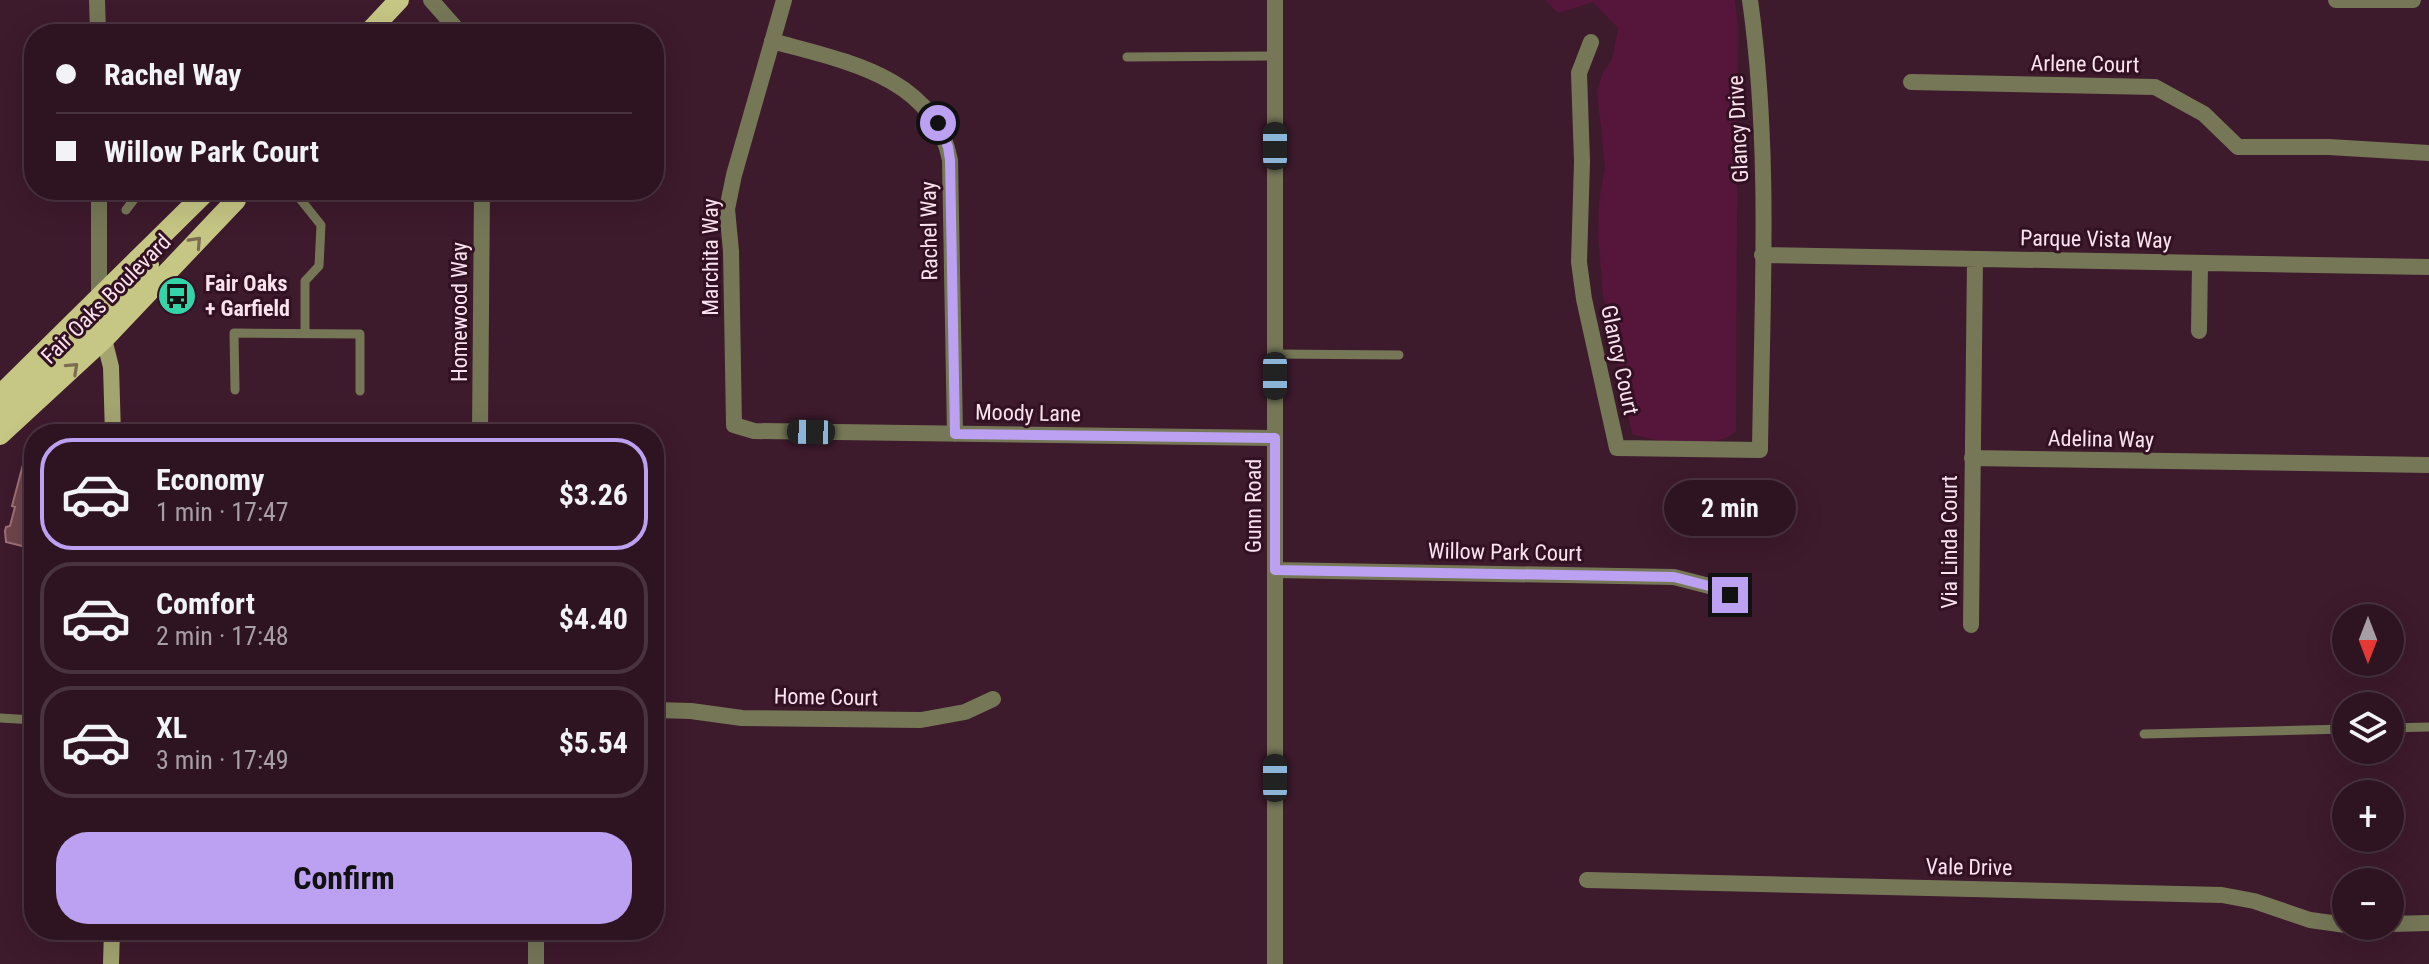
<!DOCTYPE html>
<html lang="en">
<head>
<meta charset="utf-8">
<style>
	:root { --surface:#2e1421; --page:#3a212e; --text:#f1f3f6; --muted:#a79ea5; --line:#49333f; --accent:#bca0f2 }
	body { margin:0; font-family:"Roboto Condensed",sans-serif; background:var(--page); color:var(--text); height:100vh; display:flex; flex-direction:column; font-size:30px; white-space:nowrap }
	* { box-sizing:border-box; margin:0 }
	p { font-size:26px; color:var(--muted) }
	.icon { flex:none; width:44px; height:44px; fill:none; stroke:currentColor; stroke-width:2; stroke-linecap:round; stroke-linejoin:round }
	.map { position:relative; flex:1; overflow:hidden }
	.side { position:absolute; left:24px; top:424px; width:640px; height:516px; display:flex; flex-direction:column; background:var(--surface); border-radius:32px; box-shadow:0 8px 32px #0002,0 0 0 2px var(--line) }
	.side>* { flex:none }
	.guide { position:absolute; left:24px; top:24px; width:640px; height:176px; border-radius:32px; box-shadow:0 8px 32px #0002,0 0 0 2px var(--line); display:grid; align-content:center; height:176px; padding:0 32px; background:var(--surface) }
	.needle { width:52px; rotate:180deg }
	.fabs { position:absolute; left:2332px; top:604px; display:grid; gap:16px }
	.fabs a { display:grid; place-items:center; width:72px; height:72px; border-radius:50%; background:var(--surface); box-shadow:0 8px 32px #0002,0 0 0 2px var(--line); font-size:40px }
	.end { position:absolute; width:36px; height:36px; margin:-18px; border:10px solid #bca0f2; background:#111; box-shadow:0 0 0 4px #111 }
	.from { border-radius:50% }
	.bubble { position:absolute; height:56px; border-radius:28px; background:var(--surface); box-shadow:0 8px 32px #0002,0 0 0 2px var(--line); font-size:26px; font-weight:700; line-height:56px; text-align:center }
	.car { position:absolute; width:24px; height:48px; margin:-24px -12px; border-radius:10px; box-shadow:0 0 6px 2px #0007; background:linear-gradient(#222 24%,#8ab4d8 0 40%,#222 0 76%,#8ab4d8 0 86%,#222 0) }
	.guide b { display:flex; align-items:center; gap:28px; height:76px; font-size:30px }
	.guide b+b { border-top:2px solid var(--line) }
	.guide i { width:20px; height:20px; background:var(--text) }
	ul { padding:14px 0 0; list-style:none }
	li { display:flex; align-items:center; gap:24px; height:112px; margin:0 16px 12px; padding:0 16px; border:4px solid var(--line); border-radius:32px }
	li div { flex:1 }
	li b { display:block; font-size:30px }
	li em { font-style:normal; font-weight:700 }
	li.selected { border-color:var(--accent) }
	li>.icon { width:72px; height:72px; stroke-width:1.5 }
	.cta { display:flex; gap:16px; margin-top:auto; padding:16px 32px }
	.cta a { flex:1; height:92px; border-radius:32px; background:var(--accent); color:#111; font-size:32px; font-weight:700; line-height:92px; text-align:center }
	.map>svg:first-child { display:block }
	.green { fill:#56153a }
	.building { fill:#6f444b; stroke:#9f7077; stroke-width:2 }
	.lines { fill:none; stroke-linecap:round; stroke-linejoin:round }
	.lane { stroke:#767757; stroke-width:9 }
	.street { stroke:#767757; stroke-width:16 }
	.secondary { stroke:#a3a470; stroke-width:16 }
	.primary { stroke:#c6c784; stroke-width:20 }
	.oneway { stroke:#7c6c53 }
	.route { stroke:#bca0f2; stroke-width:10 }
	.labels { text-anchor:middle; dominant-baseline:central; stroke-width:6; stroke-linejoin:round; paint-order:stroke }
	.street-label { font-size:22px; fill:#fbe3ed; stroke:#321122 }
	.poi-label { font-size:22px; font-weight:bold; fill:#fbe3ed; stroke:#321122; text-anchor:start }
</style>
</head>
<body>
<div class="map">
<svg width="2429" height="964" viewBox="0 0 2429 964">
	<rect width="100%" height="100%" fill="#3d1a2c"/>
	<path class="green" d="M1545,0H1735L1738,26L1736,431C1714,452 1659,442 1632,434L1603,296L1598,236L1599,201L1605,167L1597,92L1603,72L1612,60L1618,28L1593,2L1558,13Z"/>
	<path class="building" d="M25,457L34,458V549L6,542L5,531L6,527L10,526L15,507L12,506Z"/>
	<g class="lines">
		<path class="lane" d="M1127,57L1275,56
			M293,190L321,225L319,266L305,281V333
			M126,210L141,190
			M1275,354L1399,355
			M235,390L234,333L360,334V391
			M0,718L34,720
			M2390,728L2429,727
			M2144,734L2346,729"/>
		<path class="street" d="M97,0L98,34
			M431,0L461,34
			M784,0L734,175L727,209L731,251L734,425L754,431L1275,438
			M1275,0V964
			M2336,0H2413
			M772,41C844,61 934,76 950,160L955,434
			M1591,42L1579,73L1582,162L1579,262L1584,299L1617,448L1760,450C1762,301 1771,149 1750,0
			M1911,82L2155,87L2204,114L2238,147H2329L2429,153
			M99,190V297
			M1762,255L2429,267
			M2199,331L2200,263
			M480,434L482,190
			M1972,458L2429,465
			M1275,570L1674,577L1717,588L1730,595
			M1971,625L1975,259
			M654,710L691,711L742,718L921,720L965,712L993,699
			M1587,880L2222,895L2254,901L2310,920L2346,925
			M2390,924L2429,923
			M536,930V964"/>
		<path class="secondary" d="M104,339L111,367L113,434
			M111,964L112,930"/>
		<path class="primary" d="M367,34L399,0
			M106,331L120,298L149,265
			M0,395L208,190
			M0,414L82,335L91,323L98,304
			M0,435L104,339L236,200L239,190"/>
	</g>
	<defs><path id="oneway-chevron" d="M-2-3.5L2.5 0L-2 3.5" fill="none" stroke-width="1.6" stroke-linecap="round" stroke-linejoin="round" transform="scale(2)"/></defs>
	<g class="oneway">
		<use href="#oneway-chevron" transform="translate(196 242) rotate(-47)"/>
		<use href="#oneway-chevron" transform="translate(73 368) rotate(-43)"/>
	</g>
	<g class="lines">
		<path class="route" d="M938,123L948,147L950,160L955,434L1275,438V570L1674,577L1717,588L1730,595"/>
	</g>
	<defs>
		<symbol id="bus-disc" viewBox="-11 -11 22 22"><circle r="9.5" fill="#33d4a8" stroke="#321122"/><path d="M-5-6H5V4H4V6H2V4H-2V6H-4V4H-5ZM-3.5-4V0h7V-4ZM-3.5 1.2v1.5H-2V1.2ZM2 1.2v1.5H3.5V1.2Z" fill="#111"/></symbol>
	</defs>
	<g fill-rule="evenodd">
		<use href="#bus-disc" x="155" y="274" width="44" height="44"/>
	</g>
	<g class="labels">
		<g class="street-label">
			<text transform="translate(2085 64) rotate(1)">Arlene Court</text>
			<text transform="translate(1738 129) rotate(-93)">Glancy Drive</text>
			<text transform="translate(929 231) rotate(-91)">Rachel Way</text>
			<text transform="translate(2096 239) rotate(1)">Parque Vista Way</text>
			<text transform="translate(710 257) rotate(-90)">Marchita Way</text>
			<text transform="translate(106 299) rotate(-45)">Fair Oaks Boulevard</text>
			<text transform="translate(459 312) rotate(-90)">Homewood Way</text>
			<text transform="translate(1620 360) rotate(78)">Glancy Court</text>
			<text transform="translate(1028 413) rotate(1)">Moody Lane</text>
			<text transform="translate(2101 439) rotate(1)">Adelina Way</text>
			<text transform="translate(1253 506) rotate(-90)">Gunn Road</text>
			<text transform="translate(1949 542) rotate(-90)">Via Linda Court</text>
			<text transform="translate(1505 552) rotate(1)">Willow Park Court</text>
			<text transform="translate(826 697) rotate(1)">Home Court</text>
			<text transform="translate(1969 867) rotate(1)">Vale Drive</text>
		</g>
		<g class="poi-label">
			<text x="205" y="283">Fair Oaks<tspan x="205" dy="25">+ Garfield</tspan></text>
		</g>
	</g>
</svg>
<div class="fabs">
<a><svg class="needle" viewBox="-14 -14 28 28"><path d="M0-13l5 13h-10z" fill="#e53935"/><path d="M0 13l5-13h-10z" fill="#a79ea5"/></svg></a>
<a><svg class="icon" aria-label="layers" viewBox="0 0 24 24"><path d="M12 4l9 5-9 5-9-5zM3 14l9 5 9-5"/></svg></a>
<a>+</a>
<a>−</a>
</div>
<i class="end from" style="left:938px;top:123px"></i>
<i class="end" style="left:1730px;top:595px"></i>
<div class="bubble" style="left:1664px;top:480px;width:132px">2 min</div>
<i class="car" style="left:1275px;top:146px;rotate:0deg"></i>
<i class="car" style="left:1275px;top:376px;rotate:180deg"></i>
<i class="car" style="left:811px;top:432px;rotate:271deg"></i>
<i class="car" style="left:1275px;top:778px;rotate:0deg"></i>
<div class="guide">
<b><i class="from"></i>Rachel Way</b>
<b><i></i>Willow Park Court</b>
</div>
<section class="side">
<ul>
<li class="selected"><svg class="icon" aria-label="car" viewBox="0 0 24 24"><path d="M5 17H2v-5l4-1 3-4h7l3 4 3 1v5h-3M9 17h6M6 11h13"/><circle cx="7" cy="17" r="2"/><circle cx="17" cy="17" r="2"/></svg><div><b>Economy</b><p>1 min · 17:47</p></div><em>$3.26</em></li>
<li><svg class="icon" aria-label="car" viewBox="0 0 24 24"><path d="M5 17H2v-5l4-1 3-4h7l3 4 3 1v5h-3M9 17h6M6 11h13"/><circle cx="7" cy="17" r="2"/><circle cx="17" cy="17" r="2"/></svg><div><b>Comfort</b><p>2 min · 17:48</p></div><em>$4.40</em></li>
<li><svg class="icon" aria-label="car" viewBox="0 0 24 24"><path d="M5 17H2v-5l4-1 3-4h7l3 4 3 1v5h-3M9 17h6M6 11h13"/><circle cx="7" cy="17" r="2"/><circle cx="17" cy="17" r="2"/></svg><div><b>XL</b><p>3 min · 17:49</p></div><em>$5.54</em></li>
</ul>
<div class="cta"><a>Confirm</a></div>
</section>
</div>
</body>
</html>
